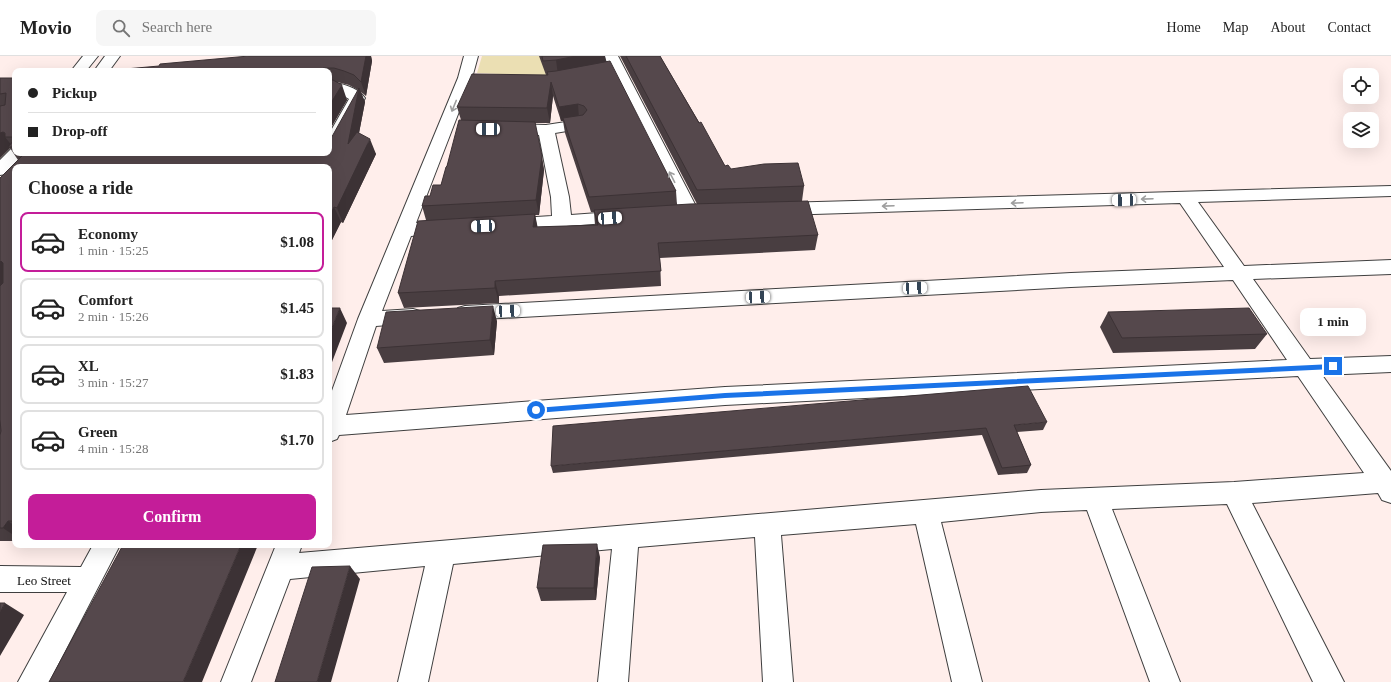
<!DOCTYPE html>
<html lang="en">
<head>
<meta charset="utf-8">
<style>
	:root { --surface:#fff; --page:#f6f6f6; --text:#222; --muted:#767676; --line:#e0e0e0; --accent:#c41d99 }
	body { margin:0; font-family:Georgia,serif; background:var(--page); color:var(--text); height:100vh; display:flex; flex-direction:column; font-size:15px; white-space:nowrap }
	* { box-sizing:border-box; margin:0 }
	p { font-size:13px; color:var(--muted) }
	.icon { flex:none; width:22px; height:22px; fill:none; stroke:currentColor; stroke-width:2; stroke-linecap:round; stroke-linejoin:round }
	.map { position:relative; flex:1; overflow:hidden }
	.panel { position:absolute; left:12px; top:108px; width:320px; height:384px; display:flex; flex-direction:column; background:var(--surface); border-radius:8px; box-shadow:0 4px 16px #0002 }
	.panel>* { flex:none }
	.top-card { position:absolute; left:12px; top:12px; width:320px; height:88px; border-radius:8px; box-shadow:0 4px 16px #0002; display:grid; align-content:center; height:88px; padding:0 16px; background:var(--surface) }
	.tools { position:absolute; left:1343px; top:12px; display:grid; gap:8px }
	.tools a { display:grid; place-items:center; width:36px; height:36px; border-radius:8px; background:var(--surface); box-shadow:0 4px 16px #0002; font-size:20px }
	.end { position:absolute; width:18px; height:18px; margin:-9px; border:5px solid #1a73e8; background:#fff; box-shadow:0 0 0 2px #fff }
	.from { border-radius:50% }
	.bubble { position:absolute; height:28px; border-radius:8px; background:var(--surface); box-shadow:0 4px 16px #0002; font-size:13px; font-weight:600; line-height:28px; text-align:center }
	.car { position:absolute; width:12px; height:24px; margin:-12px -6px; border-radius:5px; box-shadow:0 0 3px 1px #0007; background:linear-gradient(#fff 24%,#345 0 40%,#fff 0 76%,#345 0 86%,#fff 0) }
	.top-card b { display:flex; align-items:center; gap:14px; height:38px; font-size:15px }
	.top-card b+b { border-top:1px solid var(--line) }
	.top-card i { width:10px; height:10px; background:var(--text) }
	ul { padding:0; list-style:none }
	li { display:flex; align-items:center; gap:12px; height:60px; margin:0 8px 6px; padding:0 8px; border:2px solid var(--line); border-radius:8px }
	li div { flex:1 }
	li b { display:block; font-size:15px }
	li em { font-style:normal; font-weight:600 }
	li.on { border-color:var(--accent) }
	li>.icon { width:36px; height:36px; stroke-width:1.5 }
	h2 { padding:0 16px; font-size:18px; line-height:48px }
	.button { display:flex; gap:8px; margin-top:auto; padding:8px 16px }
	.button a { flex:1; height:46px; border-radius:8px; background:var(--accent); color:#fff; font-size:16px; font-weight:600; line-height:46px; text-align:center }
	header { display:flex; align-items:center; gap:24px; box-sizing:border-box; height:56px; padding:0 20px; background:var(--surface); border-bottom:1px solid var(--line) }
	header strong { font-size:19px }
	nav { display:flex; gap:22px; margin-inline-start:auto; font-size:14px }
	.search { width:280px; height:36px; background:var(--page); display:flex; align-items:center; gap:10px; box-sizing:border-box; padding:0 14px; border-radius:8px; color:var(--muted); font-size:15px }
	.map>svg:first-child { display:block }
	.green { fill:#ebdfb3 }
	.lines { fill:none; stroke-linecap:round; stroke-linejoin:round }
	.minor-casing { stroke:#3f3f3f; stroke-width:2 }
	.minor { fill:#fff; fill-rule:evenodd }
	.wall { fill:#493e41; fill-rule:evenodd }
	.shaded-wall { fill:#3c3235 }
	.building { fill:#55484c; stroke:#3c3235 }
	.oneway { stroke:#9e9e9e }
	.route { fill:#1a73e8 }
	.labels { text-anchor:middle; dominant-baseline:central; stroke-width:4; stroke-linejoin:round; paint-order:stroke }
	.near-street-label { font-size:13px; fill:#0c0c0c; stroke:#fff }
</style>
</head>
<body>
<header>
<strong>Movio</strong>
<div class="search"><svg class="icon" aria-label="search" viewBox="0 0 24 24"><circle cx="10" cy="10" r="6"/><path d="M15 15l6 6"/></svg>Search here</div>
<nav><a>Home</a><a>Map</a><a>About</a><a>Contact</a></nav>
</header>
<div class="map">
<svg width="1391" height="626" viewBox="0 0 1391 626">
	<rect width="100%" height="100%" fill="#ffeeeb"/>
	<path class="green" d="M482,0H603L608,10L541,20L477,17Z"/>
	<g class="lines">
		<defs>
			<path id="minor" d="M83,0H98L86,15H71Z
				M105,0H120L109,15H94Z
				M464,0H478L472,22L416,167L445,166L452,168L454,172L452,176L411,180L382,255L413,253L420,255L423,260L420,265L413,267L376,270L346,359L725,331L1287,304L1233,224L1071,231L465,264L458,262L455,257L458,252L465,250L1071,217L1224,211L1180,147L781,159L775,157L772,153L775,149L781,147L1391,130V140L1198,146L1244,210L1391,204V218L1253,223L1310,303L1391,300V316L1322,319L1391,415V447L1382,444L1378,437L1252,447L1344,626H1313L1227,448L1112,453L1180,626H1150L1087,454L1041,456L941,466L982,626H952L916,468L781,479L793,626H763L755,481L638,491L628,626H598L612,493L453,508L428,626H398L425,510L290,523L251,626H221L276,489H302L299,497L1041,434L1234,426L1364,417L1298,320L725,349L339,379L337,383L329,386V343L358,263L458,22Z
				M604,0H618L699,156L696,160L690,162L684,160L681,156Z
				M329,27C342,27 357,31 365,42L337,93L335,97H325H329V78L349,43L339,37H329Z
				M579,64L585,66L587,69L585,72L555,77L569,141L571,159L625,155L631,157L634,161L631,165L506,175L499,173L497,169L499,165L506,163L552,160L551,141L539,79L500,76L498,73L500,70L506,68L546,69Z
				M15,92V97H25L6,118L0,119V104L11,93Z
				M93,489H120L49,626H18L67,536H0V510L81,511Z"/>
		</defs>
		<use href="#minor" class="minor-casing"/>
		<use href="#minor" class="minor"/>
	</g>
	<path class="wall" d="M371,0L372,5L366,40L361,36L365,46L359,77L376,98L343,167L341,166L329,190V111H15V485H0V122L18,104L10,92L0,102V22H15V97H329L358,34L349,29L337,26L347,44L329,75V15H103Z
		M539,0H605L606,5L676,135L677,149L697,148L620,0H660L725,110L731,113L804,130L802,145L818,179L815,194L660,202L661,230L499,240V247L404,252L398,237L426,164L422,150L430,140L441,129L447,110L461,64L457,51L546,19ZM553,40L561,65H563L565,77L591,156H594L595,169L537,171L535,159H539L544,114L535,67H550Z
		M1108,256L1267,278L1255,293L1113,297L1100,271Z
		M497,265L494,299L384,307L377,292Z
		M1047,366L1043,374L1017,376L1031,409L1027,417L998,419L982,379L553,417L551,410Z
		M600,501L596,544L541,545L537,532Z"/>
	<path class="shaded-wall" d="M366,0H371L372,5L366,40L361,26Z
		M576,0H605L606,8L558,19L556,4Z
		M551,26L553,40L550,67L547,52Z
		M342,29L347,44L329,75V50Z
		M359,32L365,46L354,103L348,88Z
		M578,48L579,63L563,62V65H561L559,51Z
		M3,76L7,81H5L13,91H9L0,79V77Z
		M0,79L9,91H8L10,92L0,102Z
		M370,83L376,98L343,167L337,152Z
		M542,100L544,114L539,159L536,144Z
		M334,151L341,166L329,190V162Z
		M535,158L538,173L533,171Z
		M1,205L15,221L0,231V206Z
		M495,225L499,240V247L495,232Z
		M493,250L497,265L494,299L490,284Z
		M340,252L347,267L329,314V279Z
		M8,465L15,470V480L3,472Z
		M597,488L600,501L596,544L594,532Z
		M241,489H258L202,626H183Z
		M350,510L360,523L331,626H317Z
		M5,547L24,559L0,600V556Z"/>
	<path class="building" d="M249,0H366L361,26L354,19L344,15L334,12H323L322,15H103L159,10L160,8Z
		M542,0H576L556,4L543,5Z
		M626,0H660L699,67L701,66L725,110L728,109L731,113L764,108L798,107L804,130L697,134Z
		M610,5L676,135L589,141L563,62L583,59L587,54L584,50L578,48L559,51L551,26L547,52L457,51L472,18L548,19L547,16L556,15Z
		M0,22H15V82L14,81H5V77L3,76L0,77V50L5,49L6,37L0,38Z
		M329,24H333L342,29L329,50Z
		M359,32L348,88L357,76L370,83L337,152L334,151L329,162V111H15V465H8L3,472H0V379L1,375L0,364V230L3,227V207L1,205L0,206V122L25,97H303V98L329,97V86Z
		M459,64L535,66L542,100L536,144L422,150L425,140H430L433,129H441L446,111L447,110Z
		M15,83V91H8Z
		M808,145L818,179L658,187L661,215L495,225V232L398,237L418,165L535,158L533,171L598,169L594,154L690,148Z
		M493,250L490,284L377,292L386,256Z
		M329,252H340L329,279Z
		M1249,252L1267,278L1122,282L1108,256Z
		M1028,330L1047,366L1014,369L1031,409L1002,412L986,372L551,410L553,370Z
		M597,488L594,532H537L543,489Z
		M123,489H241L183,626H49Z
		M350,510L317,626H275L312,511Z
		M0,547H5L0,556Z"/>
	<defs><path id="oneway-shaft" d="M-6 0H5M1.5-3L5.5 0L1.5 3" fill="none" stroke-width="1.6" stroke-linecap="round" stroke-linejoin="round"/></defs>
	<g class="oneway">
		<use href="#oneway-shaft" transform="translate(454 50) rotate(112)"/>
		<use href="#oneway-shaft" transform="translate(672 121) rotate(-117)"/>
		<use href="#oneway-shaft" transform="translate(1147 143) rotate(178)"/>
		<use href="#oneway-shaft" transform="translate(1017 147) rotate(178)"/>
		<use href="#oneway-shaft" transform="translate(888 150) rotate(178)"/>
	</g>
	<path class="route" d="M1333,308L1336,310L1333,313L725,342L536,357L532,354L536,352L725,337Z"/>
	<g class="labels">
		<g class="near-street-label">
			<text x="44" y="524">Leo Street</text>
		</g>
	</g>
</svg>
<div class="tools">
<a><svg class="icon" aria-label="locate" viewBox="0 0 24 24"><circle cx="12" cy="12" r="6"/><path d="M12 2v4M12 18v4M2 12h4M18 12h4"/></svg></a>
<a><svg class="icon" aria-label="layers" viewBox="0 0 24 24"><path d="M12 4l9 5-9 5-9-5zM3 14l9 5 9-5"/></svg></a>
</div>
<i class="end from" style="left:536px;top:354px"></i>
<i class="end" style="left:1333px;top:310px"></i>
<div class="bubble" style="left:1300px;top:252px;width:66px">1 min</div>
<i class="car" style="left:488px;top:73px;rotate:271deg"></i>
<i class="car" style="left:1124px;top:144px;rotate:268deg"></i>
<i class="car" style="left:610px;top:162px;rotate:86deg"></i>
<i class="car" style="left:483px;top:170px;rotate:267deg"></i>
<i class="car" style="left:915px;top:232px;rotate:87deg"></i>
<i class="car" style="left:758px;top:241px;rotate:87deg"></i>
<i class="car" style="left:508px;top:255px;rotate:87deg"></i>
<div class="top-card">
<b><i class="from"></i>Pickup</b>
<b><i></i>Drop-off</b>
</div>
<section class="panel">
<h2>Choose a ride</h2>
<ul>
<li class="on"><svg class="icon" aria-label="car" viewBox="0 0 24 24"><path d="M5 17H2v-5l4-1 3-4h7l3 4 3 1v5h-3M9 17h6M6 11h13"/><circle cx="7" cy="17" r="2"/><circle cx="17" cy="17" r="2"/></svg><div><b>Economy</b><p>1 min · 15:25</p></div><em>$1.08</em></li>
<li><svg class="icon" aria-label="car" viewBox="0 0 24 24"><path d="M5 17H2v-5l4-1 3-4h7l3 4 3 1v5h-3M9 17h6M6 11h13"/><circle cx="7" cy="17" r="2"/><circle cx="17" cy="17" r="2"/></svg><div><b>Comfort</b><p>2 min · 15:26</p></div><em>$1.45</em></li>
<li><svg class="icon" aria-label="car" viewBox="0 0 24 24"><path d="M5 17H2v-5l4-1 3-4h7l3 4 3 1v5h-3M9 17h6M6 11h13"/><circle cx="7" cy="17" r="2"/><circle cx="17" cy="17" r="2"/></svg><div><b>XL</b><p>3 min · 15:27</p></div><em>$1.83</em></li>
<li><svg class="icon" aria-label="car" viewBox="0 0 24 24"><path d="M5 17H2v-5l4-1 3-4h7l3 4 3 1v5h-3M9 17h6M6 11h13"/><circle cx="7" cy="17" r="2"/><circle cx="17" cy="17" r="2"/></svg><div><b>Green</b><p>4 min · 15:28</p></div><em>$1.70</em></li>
</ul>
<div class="button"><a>Confirm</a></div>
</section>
</div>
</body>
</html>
